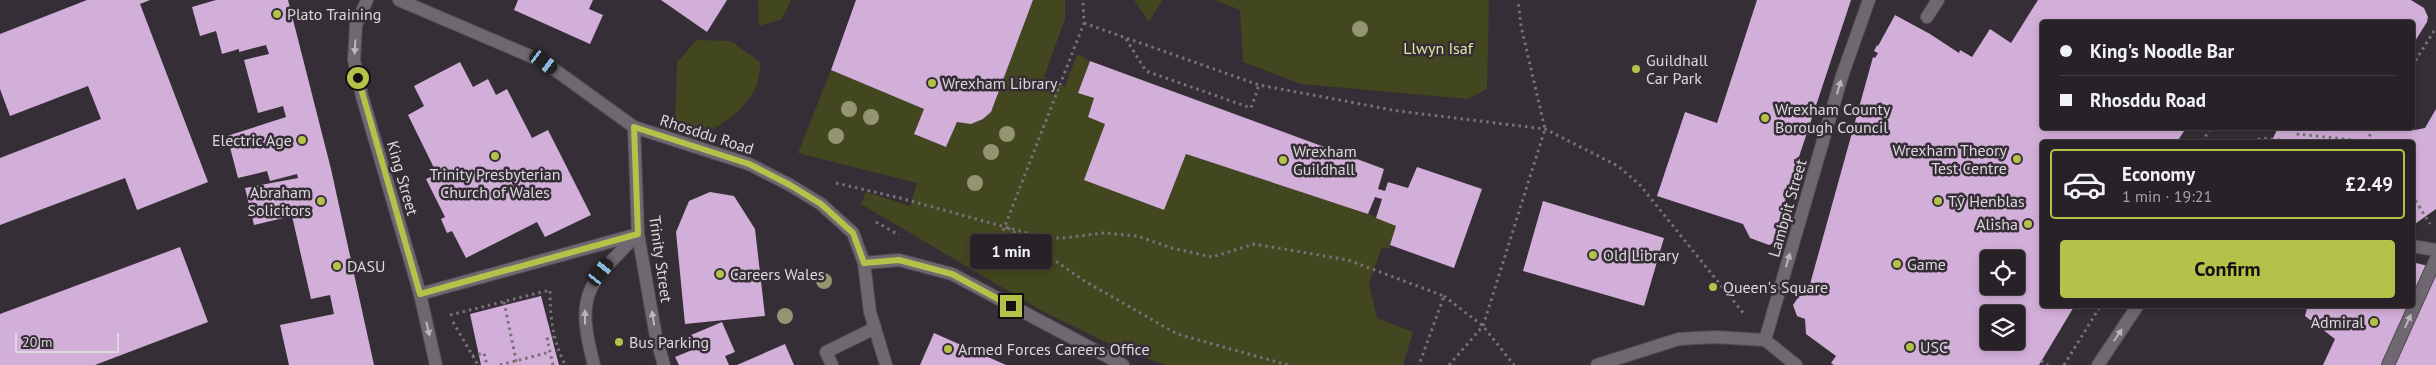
<!DOCTYPE html>
<html lang="en">
<head>
<meta charset="utf-8">
<style>
	:root { --surface:#282228; --page:#342f34; --text:#f1f3f6; --muted:#a5a4a8; --line:#443f45; --accent:#b4c24a }
	body { margin:0; font-family:"PT Sans",sans-serif; background:var(--page); color:var(--text); height:100vh; display:flex; flex-direction:column; font-size:19px; white-space:nowrap }
	* { box-sizing:border-box; margin:0 }
	p { font-size:16px; color:var(--muted) }
	.icon { flex:none; width:28px; height:28px; fill:none; stroke:currentColor; stroke-width:2; stroke-linecap:round; stroke-linejoin:round }
	.map { position:relative; flex:1; overflow:hidden }
	.sheet { position:absolute; left:2040px; top:140px; width:375px; height:168px; display:flex; flex-direction:column; background:var(--surface); border-radius:5px; box-shadow:0 2px 8px #0003,0 0 0 1px var(--line) }
	.sheet>* { flex:none }
	.guide { position:absolute; left:2040px; top:20px; width:375px; height:110px; border-radius:5px; box-shadow:0 2px 8px #0003,0 0 0 1px var(--line); display:grid; align-content:center; height:110px; padding:0 20px; background:var(--surface) }
	.buttons { position:absolute; left:1980px; top:250px; display:grid; gap:10px }
	.buttons a { display:grid; place-items:center; width:45px; height:45px; border-radius:5px; background:var(--surface); box-shadow:0 2px 8px #0003,0 0 0 1px var(--line); font-size:25px }
	.scale { position:absolute; left:15px; bottom:12px; width:104px; box-sizing:border-box; padding-left:5px; border:2px solid #ddd8dd; border-top:0; font-size:14px; line-height:18px; white-space:nowrap; color:#ddd8dd; -webkit-text-stroke:4px #352e36; paint-order:stroke }
	.end { position:absolute; width:22px; height:22px; margin:-11px; border:6px solid #b4c24a; background:#111; box-shadow:0 0 0 2px #111 }
	.from { border-radius:50% }
	.bubble { position:absolute; height:35px; border-radius:5px; background:var(--surface); box-shadow:0 2px 8px #0003,0 0 0 1px var(--line); font-size:16px; font-weight:600; line-height:35px; text-align:center }
	.car { position:absolute; width:15px; height:30px; margin:-15px -8px; border-radius:6px; box-shadow:0 0 4px 1px #0007; background:linear-gradient(#222 24%,#8ab4d8 0 40%,#222 0 76%,#8ab4d8 0 86%,#222 0) }
	.guide b { display:flex; align-items:center; gap:18px; height:48px; font-size:19px }
	.guide b+b { border-top:1px solid var(--line) }
	.guide i { width:12px; height:12px; background:var(--text) }
	ul { padding:9px 0 0; list-style:none }
	li { display:flex; align-items:center; gap:15px; height:70px; margin:0 10px 8px; padding:0 10px; border:2px solid var(--line); border-radius:5px }
	li div { flex:1 }
	li b { display:block; font-size:19px }
	li em { font-style:normal; font-weight:600 }
	li.current { border-color:var(--accent) }
	li>.icon { width:45px; height:45px; stroke-width:1.5 }
	.button { display:flex; gap:10px; margin-top:auto; padding:10px 20px }
	.button a { flex:1; height:58px; border-radius:5px; background:var(--accent); color:#111; font-size:20px; font-weight:600; line-height:58px; text-align:center }
	.map>svg:first-child { display:block }
	.green { fill:#42471f }
	.building { fill:#d2afd8; fill-rule:evenodd }
	.lines { fill:none; stroke-linecap:round; stroke-linejoin:round }
	.lane-casing { stroke:#524c53; stroke-width:14 }
	.street-casing { stroke:#524c53; stroke-width:14 }
	.path { stroke:#777178; stroke-width:3; stroke-dasharray:2.5 4; stroke-linecap:butt }
	.lane { stroke:#706871; stroke-width:12 }
	.street { stroke:#706871; stroke-width:12 }
	.tree { fill:#92956f }
	.oneway { fill:#bcb6bd }
	.route { stroke:#b4c24a; stroke-width:6 }
	.poi-dot { fill:#b4c24a; stroke:#352e36; stroke-width:2 }
	.labels { text-anchor:middle; dominant-baseline:central; stroke-width:5; stroke-linejoin:round; paint-order:stroke }
	.poi-label { font-size:16px; fill:#ddd8dd; stroke:#352e36; text-anchor:start }
	.park-label { font-size:16px; fill:#deea9e; stroke:#352e36 }
	.street-label { font-size:16px; fill:#ddd8dd; stroke:#352e36 }
</style>
</head>
<body>
<div class="map">
<svg width="2436" height="365" viewBox="0 0 2436 365">
	<rect width="100%" height="100%" fill="#352e36"/>
	<path class="green" d="M758,0H791L782,19L759,26Z
		M1033,0H1065V19L1044,77L1065,87L1077,54L1090,61L1078,93L1094,98L1088,117L1105,124L1085,180L1164,210L1186,154L1368,214L1396,226L1389,249L1382,247L1369,283L1377,318L1413,332L1403,365H1166L1118,348L1044,312L861,204L866,192L910,206L917,183L798,153L831,70L924,109L914,134L946,147L957,122C972,124 980,123 991,112Z
		M1134,0H1162L1149,22Z
		M1215,0H1489L1487,89L1468,99L1301,84L1243,62L1240,10Z
		M697,40L731,41L761,63C759,71 759,82 755,89C741,116 715,129 688,140L675,124L677,62Z"/>
	<path class="building" d="M87,0H150L140,4L208,182L137,210L125,178L0,225V158L101,119L88,86L10,116L0,89V34Z
		M216,0H288L331,169L374,365H289L280,325L334,314L330,295L311,299L292,216L254,225L245,188L298,178L297,174L270,181L267,171L238,178L227,136L286,117L283,106L258,113L244,60L269,54L266,45L239,52V49L222,54L216,31L200,36L192,7Z
		M518,0H593L589,9L603,15L590,44L514,10Z
		M661,0H727L707,32Z
		M856,0H1033L991,112L983,119L971,124L957,122L946,147L914,134L924,109L831,70Z
		M1757,0H1851L1785,199L1791,218L1784,239L1769,245L1750,238L1743,224L1657,196L1685,112L1717,123Z
		M2038,0H2411L2424,8L2428,17L2427,22L2412,46V22H2042V128H2186L2177,142H2042V305H2075L2039,365H1834L1831,363L1836,356L1806,334L1805,319L1797,316L1793,305L1799,296L1807,295L1873,57L1875,58L1878,53L1874,51L1877,45L1878,46L1895,15L1930,34L1959,53L1960,50L1972,57L1990,29L2011,43ZM1989,259H2016V286H1989ZM1989,314H2016V341H1989Z
		M1090,61L1384,169L1378,189L1385,191L1388,182L1408,188L1417,167L1482,189L1454,268L1390,245L1396,226L1376,218L1382,199L1375,197L1368,214L1186,154L1164,210L1084,180L1105,124L1088,117L1094,98L1078,93Z
		M460,62L473,87L488,79L496,95L507,89L532,138L548,130L591,215L545,237L537,222L466,258L452,231L447,233L441,219L445,217L426,179L437,174L408,115L424,106L414,86Z
		M2436,109V209L2412,226V142H2271L2278,128H2406L2415,130L2425,128Z
		M710,192L734,196L755,229L765,316L685,324L676,232L689,201Z
		M1543,201L1664,238L1644,306L1523,271Z
		M180,247L208,322L95,365H0V314Z
		M2412,262L2428,266L2412,301Z
		M2436,273V365H2393Z
		M541,296L559,365H481L470,314Z
		M2308,305H2411L2383,365H2323L2335,339L2305,316Z
		M722,322L735,352L725,356L729,365H679L675,357L697,348L691,335Z
		M934,333L1006,365H920Z
		M785,344L794,365H737Z"/>
	<g class="lines">
		<defs>
			<path id="lane" d="M1927,17L1938,0
				M420,294L638,234
				M594,365C575,294 587,285 636,236
				M832,365L826,352L875,328"/>
			<path id="street" d="M367,0L356,25L354,60L362,96L420,294L436,365
				M399,0L544,62L634,127L749,164L790,185L821,204L853,233L864,263L870,312L886,365
				M634,127L638,234L656,337L664,365
				M2412,246L2436,250
				M864,263L899,260L952,274L1123,365
				M1765,340L1842,76L1869,0
				M1765,340L1796,365
				M1597,365L1679,339L1714,337L1765,340
				M2098,365L2138,305
				M2388,365L2436,259"/>
		</defs>
		<use href="#lane" class="lane-casing"/>
		<use href="#street" class="street-casing"/>
		<path class="path" d="M1084,23L1259,85L1398,111L1545,129L1618,166L1640,185L1744,314
			M1126,39L1146,71L1251,108L1259,85
			M2412,66L2436,28
			M2202,142L2211,128
			M2252,142L2262,138L2297,142
			M2297,142L2298,134L2372,142
			M2366,142L2374,128
			M836,183L900,198L1045,238H1063L1104,233L1137,236L1172,248L1212,257L1254,244L1348,260L1444,296L1419,365
			M2412,195L2430,224
			M876,222L899,235
			M1008,228L1083,280L1177,334L1288,365
			M989,267L1084,23L1083,0
			M1444,296L1483,326L1514,365
			M504,302L517,365
			M450,315L550,290C550,318 553,340 565,365
			M453,322L478,365
			M472,356L484,353L487,365
			M2041,361L2048,365
			M500,365L550,352
			M553,365L547,339L554,337
			M1449,365L1483,326L1545,129L1521,26L1518,0
			M2064,365L2101,305"/>
		<use href="#lane" class="lane"/>
		<use href="#street" class="street"/>
	</g>
	<g class="tree">
		<circle cx="1360" cy="29" r="8"/>
		<circle cx="849" cy="109" r="8"/>
		<circle cx="871" cy="117" r="8"/>
		<circle cx="1007" cy="134" r="8"/>
		<circle cx="836" cy="136" r="8"/>
		<circle cx="991" cy="152" r="8"/>
		<circle cx="975" cy="183" r="8"/>
		<circle cx="824" cy="281" r="8"/>
		<circle cx="785" cy="316" r="8"/>
	</g>
	<defs><path id="oneway-solid" d="M-6-.8H1V-3.2L6.5 0L1 3.2V.8H-6Z" transform="scale(1.25)"/></defs>
	<g class="oneway">
		<use href="#oneway-solid" transform="translate(355 47) rotate(93)"/>
		<use href="#oneway-solid" transform="translate(1839 87) rotate(-74)"/>
		<use href="#oneway-solid" transform="translate(1788 260) rotate(-74)"/>
		<use href="#oneway-solid" transform="translate(585 317) rotate(-90)"/>
		<use href="#oneway-solid" transform="translate(653 318) rotate(-100)"/>
		<use href="#oneway-solid" transform="translate(2408 321) rotate(-66)"/>
		<use href="#oneway-solid" transform="translate(428 329) rotate(77)"/>
		<use href="#oneway-solid" transform="translate(2118 335) rotate(-56)"/>
	</g>
	<g class="lines">
		<path class="route" d="M358,78L420,294L638,234L634,127L749,164L790,185L821,204L853,233L864,263L899,260L952,274L1011,306"/>
	</g>
	<g class="poi-dot">
		<circle cx="277" cy="14" r="5"/>
		<circle cx="1636" cy="69" r="5"/>
		<circle cx="932" cy="83" r="5"/>
		<circle cx="1765" cy="118" r="5"/>
		<circle cx="302" cy="140" r="5"/>
		<circle cx="495" cy="156" r="5"/>
		<circle cx="2017" cy="159" r="5"/>
		<circle cx="1283" cy="160" r="5"/>
		<circle cx="321" cy="201" r="5"/>
		<circle cx="1938" cy="201" r="5"/>
		<circle cx="2028" cy="224" r="5"/>
		<circle cx="1593" cy="255" r="5"/>
		<circle cx="1897" cy="264" r="5"/>
		<circle cx="337" cy="266" r="5"/>
		<circle cx="720" cy="274" r="5"/>
		<circle cx="1713" cy="287" r="5"/>
		<circle cx="2374" cy="322" r="5"/>
		<circle cx="619" cy="342" r="5"/>
		<circle cx="1910" cy="347" r="5"/>
		<circle cx="948" cy="349" r="5"/>
	</g>
	<g class="labels">
		<g class="poi-label">
			<text x="287" y="14">Plato Training</text>
			<text x="1646" y="60">Guildhall<tspan x="1646" dy="18">Car Park</tspan></text>
			<text x="942" y="83">Wrexham Library</text>
			<text x="1775" y="109">Wrexham County<tspan x="1775" dy="18">Borough Council</tspan></text>
			<text x="292" y="140" text-anchor="end">Electric Age</text>
			<text x="2007" y="150" text-anchor="end">Wrexham Theory<tspan x="2007" dy="18">Test Centre</tspan></text>
			<text x="1293" y="151">Wrexham<tspan x="1293" dy="18">Guildhall</tspan></text>
			<text x="495" y="174" text-anchor="middle">Trinity Presbyterian<tspan x="495" dy="18">Church of Wales</tspan></text>
			<text x="311" y="192" text-anchor="end">Abraham<tspan x="311" dy="18">Solicitors</tspan></text>
			<text x="1948" y="201">Tŷ Henblas</text>
			<text x="2018" y="224" text-anchor="end">Alisha</text>
			<text x="1603" y="255">Old Library</text>
			<text x="1907" y="264">Game</text>
			<text x="347" y="266">DASU</text>
			<text x="730" y="274">Careers Wales</text>
			<text x="1723" y="287">Queen's Square</text>
			<text x="2364" y="322" text-anchor="end">Admiral</text>
			<text x="629" y="342">Bus Parking</text>
			<text x="1920" y="347">USC</text>
			<text x="958" y="349">Armed Forces Careers Office</text>
		</g>
		<g class="park-label">
			<text x="1438" y="48">Llwyn Isaf</text>
		</g>
		<g class="street-label">
			<text transform="translate(707 134) rotate(18)">Rhosddu Road</text>
			<text transform="translate(403 178) rotate(74)">King Street</text>
			<text transform="translate(1787 208) rotate(-74)">Lambpit Street</text>
			<text transform="translate(661 259) rotate(82)">Trinity Street</text>
		</g>
	</g>
</svg>
<div class="buttons">
<a><svg class="icon" aria-label="locate" viewBox="0 0 24 24"><circle cx="12" cy="12" r="6"/><path d="M12 2v4M12 18v4M2 12h4M18 12h4"/></svg></a>
<a><svg class="icon" aria-label="layers" viewBox="0 0 24 24"><path d="M12 4l9 5-9 5-9-5zM3 14l9 5 9-5"/></svg></a>
</div>
<div class="scale">20 m</div>
<i class="end from" style="left:358px;top:78px"></i>
<i class="end" style="left:1011px;top:306px"></i>
<div class="bubble" style="left:970px;top:234px;width:82px">1 min</div>
<i class="car" style="left:544px;top:62px;rotate:126deg"></i>
<i class="car" style="left:601px;top:272px;rotate:39deg"></i>
<div class="guide">
<b><i class="from"></i>King's Noodle Bar</b>
<b><i></i>Rhosddu Road</b>
</div>
<section class="sheet">
<ul>
<li class="current"><svg class="icon" aria-label="car" viewBox="0 0 24 24"><path d="M5 17H2v-5l4-1 3-4h7l3 4 3 1v5h-3M9 17h6M6 11h13"/><circle cx="7" cy="17" r="2"/><circle cx="17" cy="17" r="2"/></svg><div><b>Economy</b><p>1 min · 19:21</p></div><em>£2.49</em></li>
</ul>
<div class="button"><a>Confirm</a></div>
</section>
</div>
</body>
</html>
